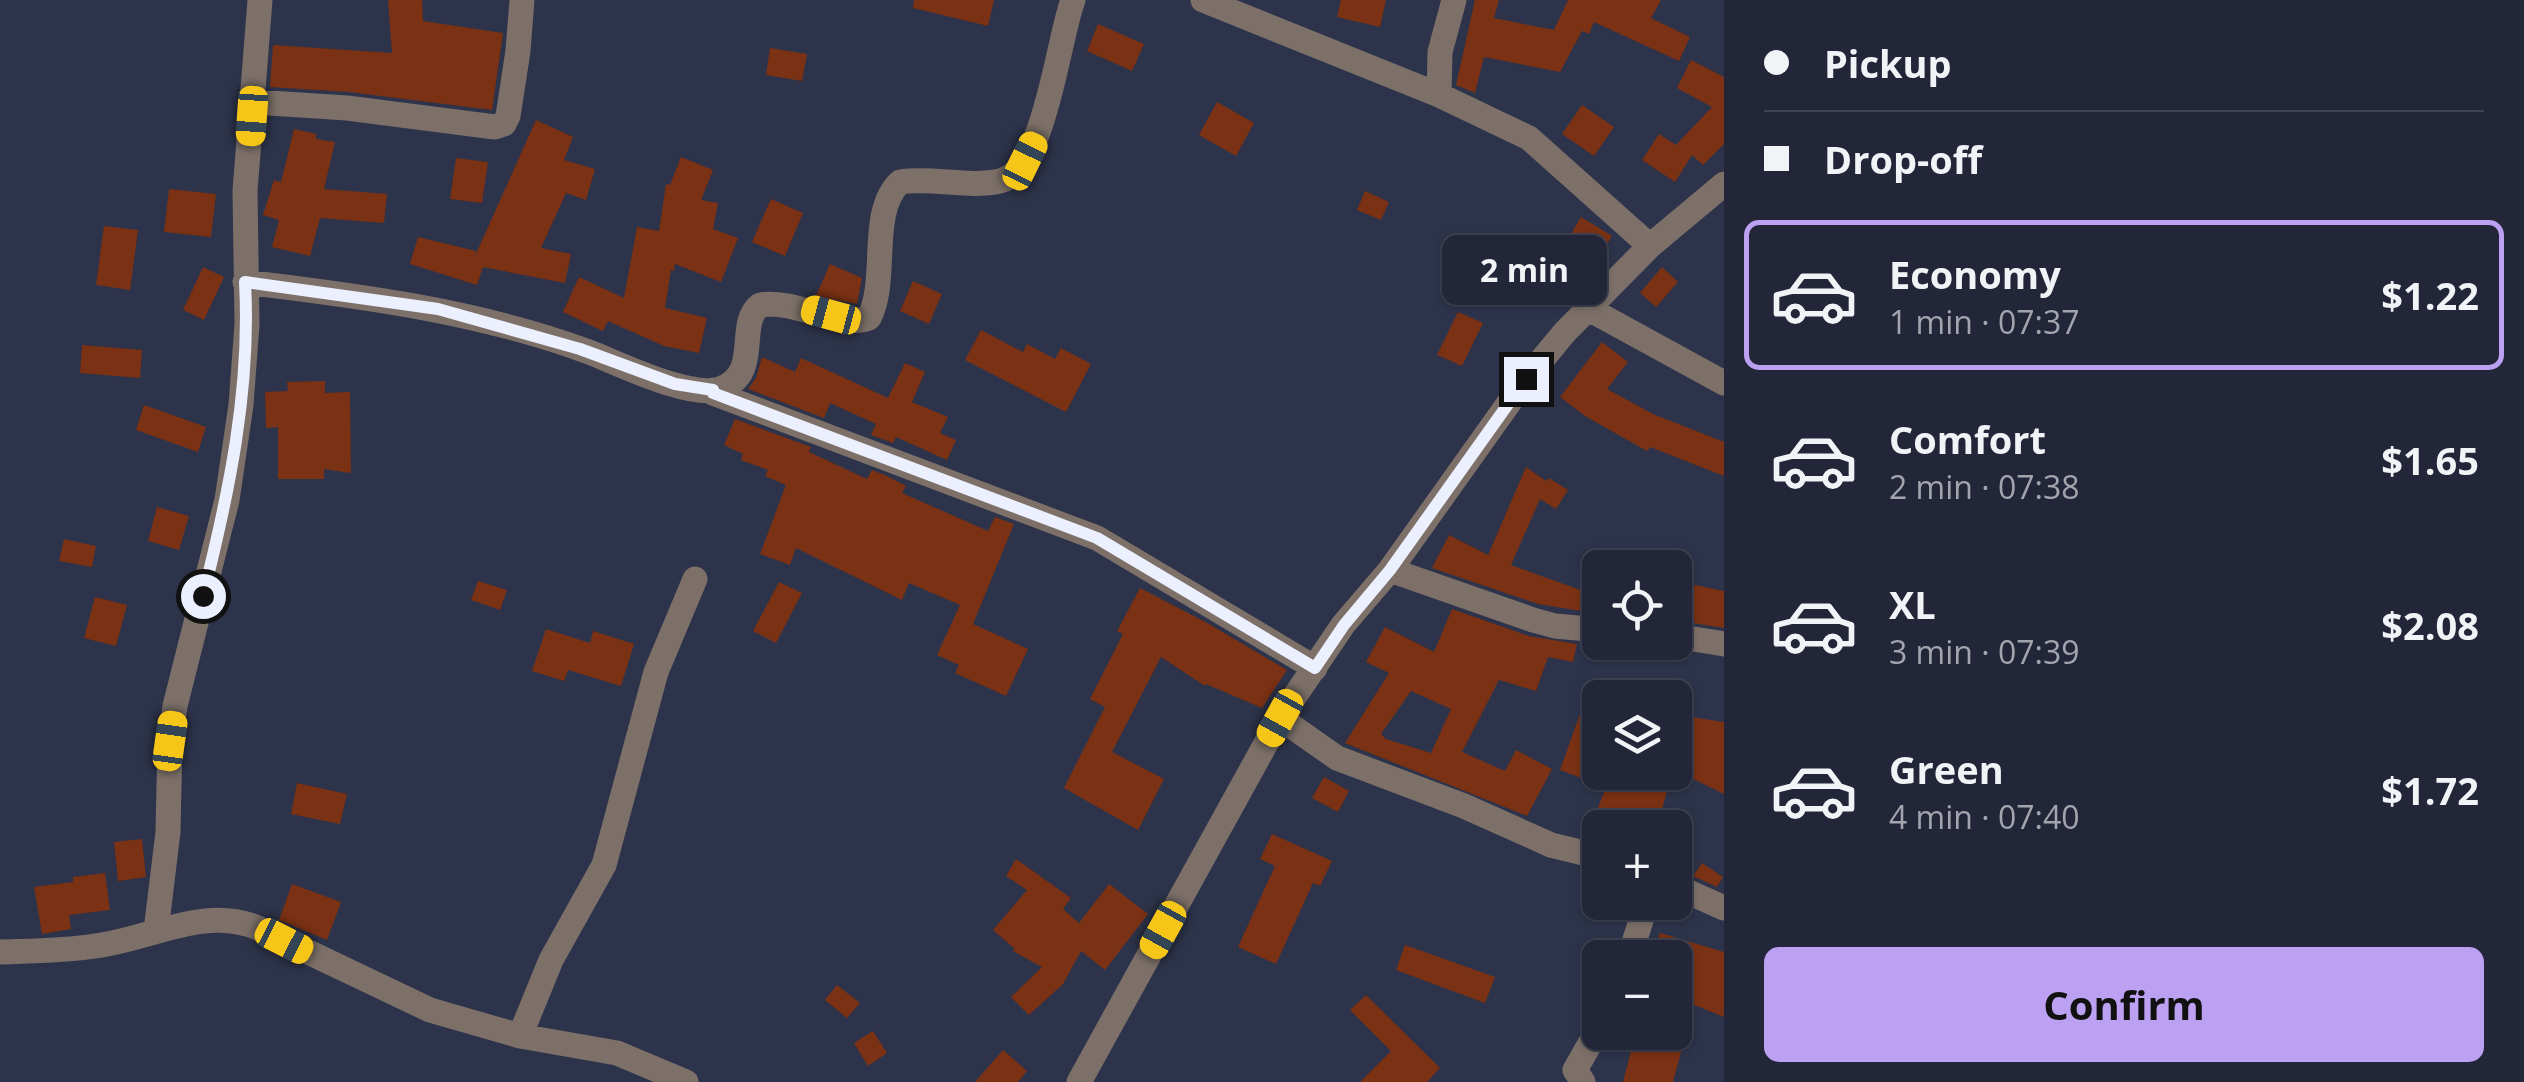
<!DOCTYPE html>
<html lang="en">
<head>
<meta charset="utf-8">
<style>
	:root { --surface:#222638; --page:#2a2e40; --text:#f1f3f6; --muted:#a2a5ae; --line:#3f4353; --accent:#bca0f2 }
	body { margin:0; font-family:"Open Sans",sans-serif; background:var(--page); color:var(--text); height:100vh; display:flex; flex-direction:column; font-size:38px; white-space:nowrap }
	* { box-sizing:border-box; margin:0 }
	p { font-size:32px; color:var(--muted) }
	.icon { flex:none; width:55px; height:55px; fill:none; stroke:currentColor; stroke-width:2; stroke-linecap:round; stroke-linejoin:round }
	.map { position:relative; flex:1; overflow:hidden }
	.panel { display:flex; flex-direction:column; background:var(--surface); width:800px }
	.panel>* { flex:none }
	.banner { display:grid; align-content:center; height:220px; padding:0 40px; background:var(--surface) }
	.controls { position:absolute; left:1582px; top:550px; display:grid; gap:20px }
	.controls a { display:grid; place-items:center; width:110px; height:110px; border-radius:15px; background:var(--surface); box-shadow:0 2px 8px #0004,0 0 0 2px var(--line); font-size:50px }
	.end { position:absolute; width:45px; height:45px; margin:-22px; border:12px solid #ebeffe; background:#111; box-shadow:0 0 0 5px #111 }
	.from { border-radius:50% }
	.bubble { position:absolute; height:70px; border-radius:15px; background:var(--surface); box-shadow:0 2px 8px #0004,0 0 0 2px var(--line); font-size:32px; font-weight:700; line-height:70px; text-align:center }
	.car { position:absolute; width:30px; height:60px; margin:-30px -15px; border-radius:12px; box-shadow:0 0 8px 2px #0007; background:linear-gradient(#f5c518 24%,#345 0 40%,#f5c518 0 76%,#345 0 86%,#f5c518 0) }
	.banner b { display:flex; align-items:center; gap:35px; height:95px; font-size:38px }
	.banner b+b { border-top:2px solid var(--line) }
	.banner i { width:25px; height:25px; background:var(--text) }
	ul { padding:0; list-style:none }
	li { display:flex; align-items:center; gap:30px; height:150px; margin:0 20px 15px; padding:0 20px; border:5px solid transparent; border-radius:15px }
	li div { flex:1 }
	li b { display:block; font-size:38px }
	li em { font-style:normal; font-weight:700 }
	li.selected { border-color:var(--accent) }
	li>.icon { width:90px; height:90px; stroke-width:1.5 }
	.primary-button { display:flex; gap:20px; margin-top:auto; padding:20px 40px }
	.primary-button a { flex:1; height:115px; border-radius:15px; background:var(--accent); color:#111; font-size:40px; font-weight:700; line-height:115px; text-align:center }
	main { display:flex; flex:1; min-height:0 }
	.map>svg:first-child { display:block }
	.building { fill:#7b3113; fill-rule:evenodd }
	.lines { fill:none; stroke-linecap:round; stroke-linejoin:round }
	.minor { stroke:#7c7069; stroke-width:25 }
	.route { stroke:#ebeffe; stroke-width:12 }
</style>
</head>
<body>
<main>
<div class="map">
<svg width="1724" height="1082" viewBox="0 0 1724 1082">
	<rect width="100%" height="100%" fill="#2d334a"/>
	<path class="building" d="M388,0H422L423,21L503,33L492,110L349,92L270,87L273,45L392,53Z
		M914,0H994L988,26L913,8Z
		M1341,0H1386L1380,27L1337,17Z
		M1475,0H1499L1494,18L1554,30L1568,0H1661L1651,18L1690,37L1679,61L1594,22L1589,34L1582,31L1560,72L1484,57L1475,93L1456,85Z
		M1098,24L1144,44L1132,71L1087,51Z
		M770,48L807,54L802,81L766,75Z
		M1691,60L1724,77V144L1703,165L1692,155L1675,182L1642,160L1659,134L1676,145L1712,107L1677,88Z
		M1217,102L1254,123L1236,156L1199,135Z
		M1582,105L1614,127L1594,156L1562,134Z
		M536,120L573,137L564,160L595,169L586,200L566,193L541,248L571,254L565,283L483,267L477,285L410,264L418,237L476,251L475,256Z
		M294,129L316,134V139L335,142L324,189L387,194L384,223L320,218L310,256L272,247L279,220L263,215L274,180L281,182Z
		M681,157L713,170L701,200L718,203L713,229L738,238L721,282L675,264L674,271L671,270L665,308L707,318L699,353L664,346L608,321L603,331L563,312L579,277L624,298L637,227L659,231L666,184L670,185Z
		M456,158L488,162L482,203L450,199Z
		M169,189L216,194L211,237L164,232Z
		M1365,191L1389,202L1381,220L1357,210Z
		M771,199L803,213L785,256L752,242Z
		M1581,217L1612,236L1601,253L1571,234Z
		M104,226L138,230L130,290L96,285Z
		M830,264L862,278L857,304L816,296Z
		M203,267L224,277L204,320L183,310Z
		M1662,267L1678,282L1656,307L1640,293Z
		M913,281L942,294L929,324L900,311Z
		M1458,312L1483,323L1462,366L1437,355Z
		M981,330L1023,352L1027,344L1055,359L1061,348L1091,364L1066,412L965,360Z
		M1602,342L1628,362L1607,389L1653,414L1724,442V476L1650,447L1647,451L1585,416L1560,397Z
		M82,345L142,350L140,378L80,373Z
		M762,357L795,372L801,358L888,398L905,363L925,372L912,402L948,417L940,433L956,440L947,460L896,437L893,443L871,435L876,424L830,403L824,418L748,389L756,378Z
		M325,381V393L350,392L351,473L324,469V479H278V427L266,428L265,392L288,391L287,382Z
		M144,405L206,427L198,452L136,430Z
		M735,419L811,447L809,452L867,479L872,470L887,476L906,486L902,493L988,531L995,517L1014,524L973,624L1028,649L1006,696L955,673L959,665L937,655L960,605L909,583L902,600L796,548L790,565L760,554L786,485L765,476L768,470L741,460L743,454L724,445Z
		M1526,467L1546,481L1549,478L1568,490L1556,509L1540,499L1511,565L1600,597V614L1538,604L1432,568L1449,535L1488,555Z
		M157,507L189,516L179,550L148,541Z
		M64,539L96,546L92,567L59,561Z
		M478,581L507,590L500,610L471,600Z
		M1675,581L1724,591V628L1675,620Z
		M779,582L802,593L776,643L753,631Z
		M1140,588L1209,624L1287,670L1262,708L1206,684L1205,686L1161,657L1112,752L1164,779L1138,830L1064,788L1105,707L1090,699L1123,634L1117,631Z
		M95,597L127,605L116,646L84,638Z
		M1452,609L1529,636L1577,644L1573,662L1548,657L1536,691L1499,680L1462,752L1505,771L1516,750L1552,769L1527,816L1345,743L1389,673L1366,662L1385,627L1434,652ZM1411,691L1451,709L1431,753L1386,739L1381,734Z
		M546,629L590,643L593,631L634,644L621,686L568,670L564,681L532,671Z
		M1584,703L1600,708V785L1560,770Z
		M1677,715L1724,722V794L1675,770Z
		M1612,772H1631L1667,791L1657,828H1590Z
		M1324,777L1349,791L1338,812L1312,798Z
		M297,783L347,794L340,824L291,814Z
		M1272,834L1332,861L1320,886L1313,883L1276,964L1238,947L1275,866L1260,859Z
		M142,839L146,877L118,881L114,842Z
		M1016,859L1071,898L1063,909L1079,923L1109,884L1148,914L1105,970L1081,951L1063,984L1029,1015L1011,997L1042,967L1013,951L1015,949L993,930L1027,890L1006,876Z
		M1702,863L1723,877L1717,887L1693,876Z
		M105,873L110,910L69,915L71,929L42,934L34,887L73,882V877Z
		M292,884L341,902L327,940L279,920Z
		M1660,933L1724,952V1017L1675,997V958H1653Z
		M1405,945L1495,977L1485,1003L1396,970Z
		M837,985L860,1003L847,1018L825,1000Z
		M1366,995L1440,1068L1427,1082H1360L1391,1051L1350,1010Z
		M873,1031L887,1053L868,1066L854,1043Z
		M1636,1032H1651L1684,1041L1673,1082H1623Z
		M1003,1050L1027,1071L1018,1082H975Z"/>
	<g class="lines">
		<path class="minor" d="M1203,0L1439,95L1529,138L1650,246
			M1439,95L1440,52L1454,0
			M254,102L347,108L495,127L504,124L508,116L518,51L522,0
			M245,282C361,296 478,311 589,352C618,363 690,399 720,389C763,373 735,325 760,305C796,299 839,329 869,318C889,280 868,212 900,182C933,177 968,188 1000,181C1045,171 1058,39 1073,0
			M1587,308L1724,383
			M713,390V393L1097,538L1315,668
			M1390,570L1533,620L1555,626L1600,630
			M1675,636L1724,644
			M1280,718L1337,758L1464,806L1551,845L1600,857
			M1675,886L1724,908
			M156,931L168,832L170,741L175,706L227,500L241,405L247,324L245,191L260,0
			M0,952C32,951 64,951 95,946C149,940 204,905 258,928L430,1010L520,1036L617,1053L686,1082
			M1629,958L1647,902
			M520,1036L551,960L604,865L656,672L695,579
			M1079,1082L1280,718L1343,625L1390,570L1526,379L1565,332L1650,246L1724,184
			M1583,1082L1575,1070L1600,1026"/>
	</g>
	<g class="lines">
		<path class="route" d="M203,596C229,493 251,389 245,282L438,309L580,349L675,384L713,390V393L1097,538L1315,668L1344,625L1390,570L1526,379"/>
	</g>
</svg>
<div class="controls">
<a><svg class="icon" aria-label="locate" viewBox="0 0 24 24"><circle cx="12" cy="12" r="6"/><path d="M12 2v4M12 18v4M2 12h4M18 12h4"/></svg></a>
<a><svg class="icon" aria-label="layers" viewBox="0 0 24 24"><path d="M12 4l9 5-9 5-9-5zM3 14l9 5 9-5"/></svg></a>
<a>+</a>
<a>−</a>
</div>
<i class="end from" style="left:203px;top:596px"></i>
<i class="end" style="left:1526px;top:379px"></i>
<div class="bubble" style="left:1442px;top:235px;width:165px">2 min</div>
<i class="car" style="left:252px;top:116px;rotate:184deg"></i>
<i class="car" style="left:1025px;top:161px;rotate:26deg"></i>
<i class="car" style="left:831px;top:315px;rotate:285deg"></i>
<i class="car" style="left:1280px;top:718px;rotate:209deg"></i>
<i class="car" style="left:170px;top:741px;rotate:8deg"></i>
<i class="car" style="left:1163px;top:930px;rotate:209deg"></i>
<i class="car" style="left:284px;top:941px;rotate:117deg"></i>
</div>
<section class="panel">
<div class="banner">
<b><i class="from"></i>Pickup</b>
<b><i></i>Drop-off</b>
</div>
<ul>
<li class="selected"><svg class="icon" aria-label="car" viewBox="0 0 24 24"><path d="M5 17H2v-5l4-1 3-4h7l3 4 3 1v5h-3M9 17h6M6 11h13"/><circle cx="7" cy="17" r="2"/><circle cx="17" cy="17" r="2"/></svg><div><b>Economy</b><p>1 min · 07:37</p></div><em>$1.22</em></li>
<li><svg class="icon" aria-label="car" viewBox="0 0 24 24"><path d="M5 17H2v-5l4-1 3-4h7l3 4 3 1v5h-3M9 17h6M6 11h13"/><circle cx="7" cy="17" r="2"/><circle cx="17" cy="17" r="2"/></svg><div><b>Comfort</b><p>2 min · 07:38</p></div><em>$1.65</em></li>
<li><svg class="icon" aria-label="car" viewBox="0 0 24 24"><path d="M5 17H2v-5l4-1 3-4h7l3 4 3 1v5h-3M9 17h6M6 11h13"/><circle cx="7" cy="17" r="2"/><circle cx="17" cy="17" r="2"/></svg><div><b>XL</b><p>3 min · 07:39</p></div><em>$2.08</em></li>
<li><svg class="icon" aria-label="car" viewBox="0 0 24 24"><path d="M5 17H2v-5l4-1 3-4h7l3 4 3 1v5h-3M9 17h6M6 11h13"/><circle cx="7" cy="17" r="2"/><circle cx="17" cy="17" r="2"/></svg><div><b>Green</b><p>4 min · 07:40</p></div><em>$1.72</em></li>
</ul>
<div class="primary-button"><a>Confirm</a></div>
</section>
</main>
</body>
</html>
